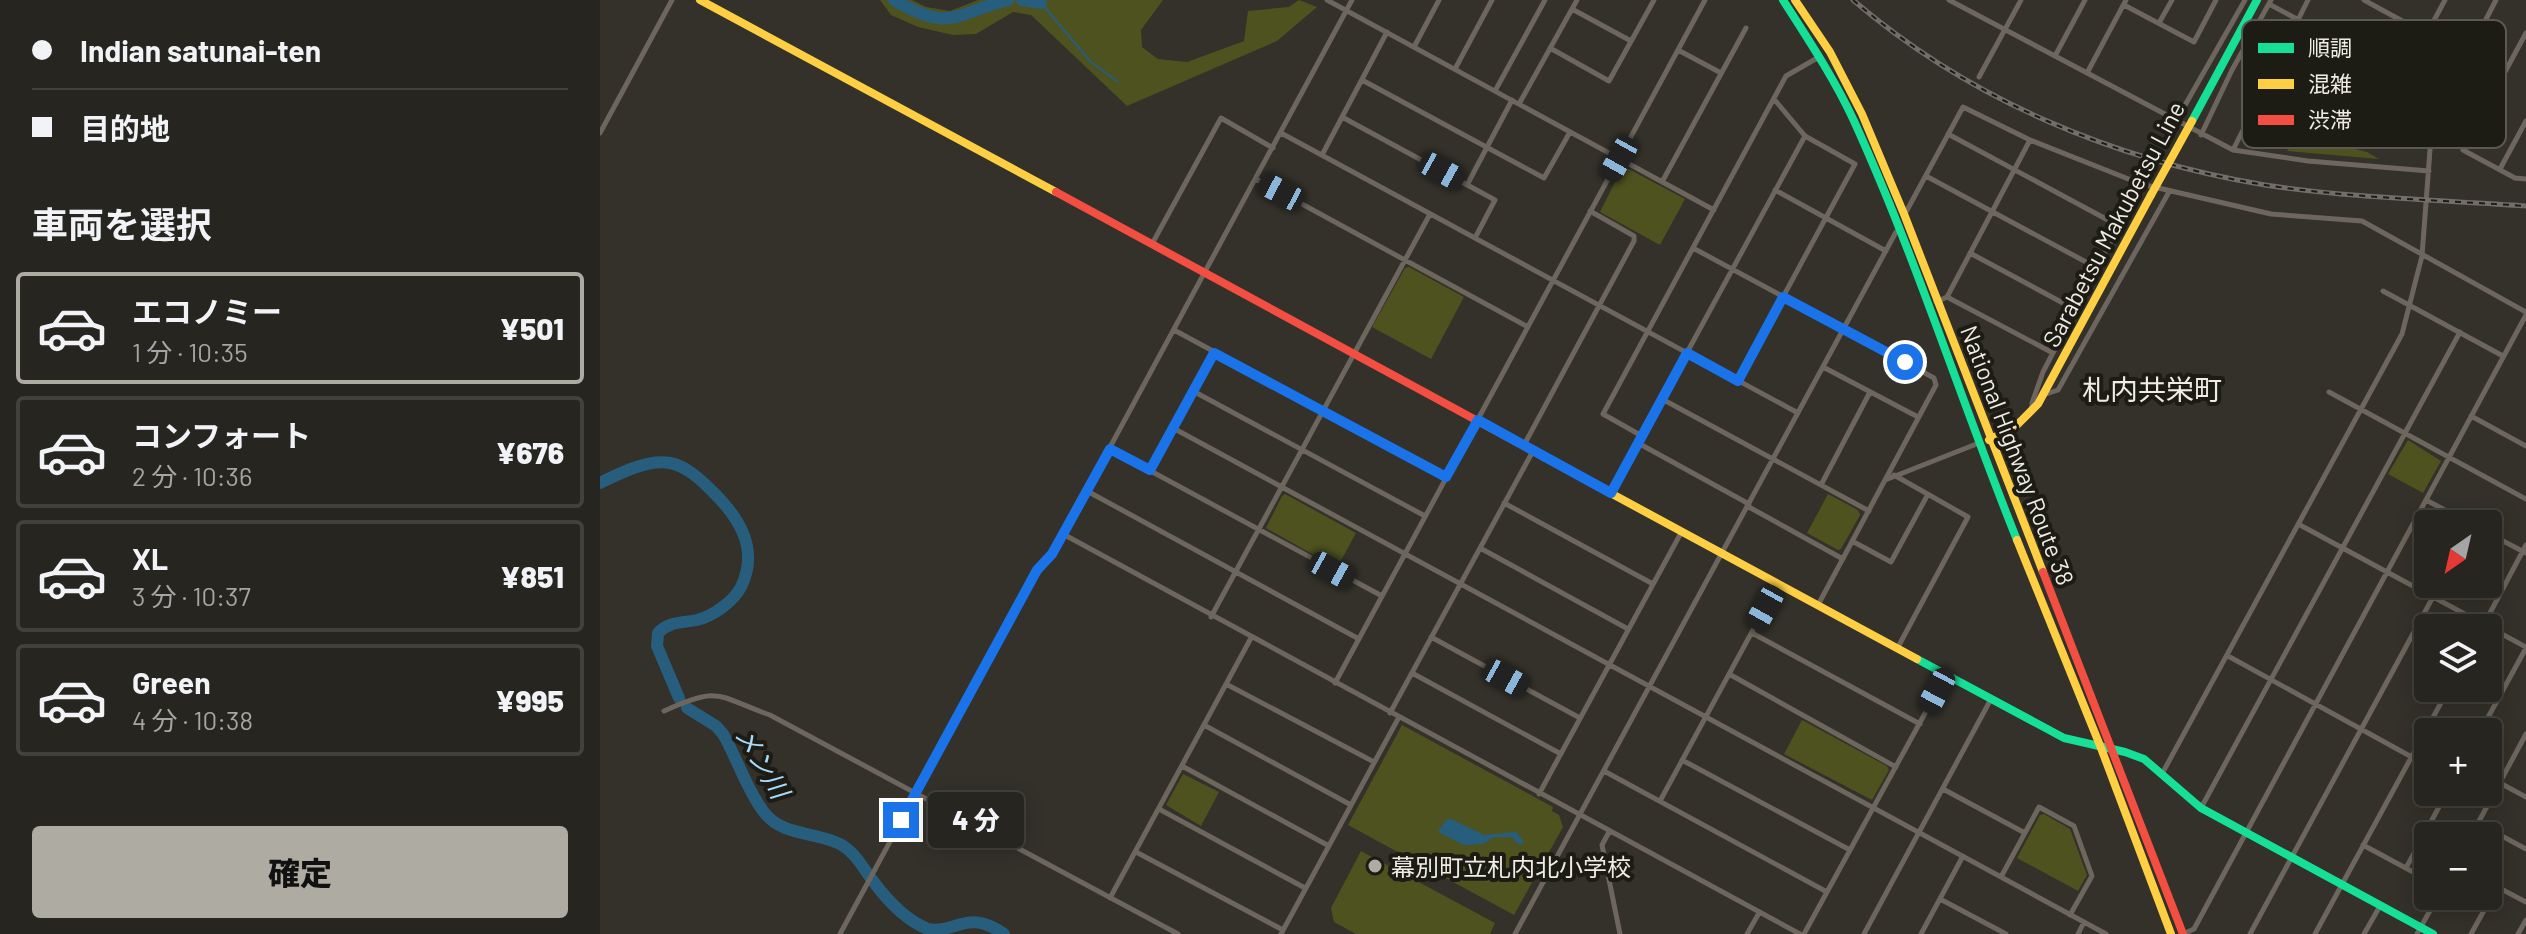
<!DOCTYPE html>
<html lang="ja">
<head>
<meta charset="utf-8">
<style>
	:root { --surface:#26251f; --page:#32312c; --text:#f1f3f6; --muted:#a4a5a4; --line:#42423d; --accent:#adaba2 }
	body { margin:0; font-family:Barlow,"Noto Sans JP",sans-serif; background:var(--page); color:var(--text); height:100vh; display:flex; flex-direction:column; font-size:30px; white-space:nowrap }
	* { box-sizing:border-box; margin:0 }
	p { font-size:26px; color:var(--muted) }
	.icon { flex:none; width:44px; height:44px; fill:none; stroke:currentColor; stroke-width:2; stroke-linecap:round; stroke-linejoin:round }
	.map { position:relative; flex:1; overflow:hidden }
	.drawer { display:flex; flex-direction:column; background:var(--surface); width:600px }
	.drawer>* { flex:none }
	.hud { display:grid; align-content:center; height:176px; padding:0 32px; background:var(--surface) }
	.needle { width:52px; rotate:214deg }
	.controls { position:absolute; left:1814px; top:510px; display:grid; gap:16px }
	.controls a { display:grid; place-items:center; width:88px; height:88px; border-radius:8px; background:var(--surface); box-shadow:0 4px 20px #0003,0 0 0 2px var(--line); font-size:40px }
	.end { position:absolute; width:36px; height:36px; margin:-18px; border:10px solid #1a73e8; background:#fff; box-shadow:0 0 0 4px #fff }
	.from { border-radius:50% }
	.bubble { position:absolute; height:56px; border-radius:8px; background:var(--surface); box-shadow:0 4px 20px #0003,0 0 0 2px var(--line); font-size:26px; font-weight:800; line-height:56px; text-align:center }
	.car { position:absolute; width:24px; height:48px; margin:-24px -12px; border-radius:10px; box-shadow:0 0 6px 2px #0007; background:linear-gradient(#222 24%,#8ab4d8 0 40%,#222 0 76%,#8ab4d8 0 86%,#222 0) }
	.hud b { display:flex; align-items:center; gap:28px; height:76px; font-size:30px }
	.hud b+b { border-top:2px solid var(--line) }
	.hud i { width:20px; height:20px; background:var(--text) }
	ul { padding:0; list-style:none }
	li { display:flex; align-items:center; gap:24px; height:112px; margin:0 16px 12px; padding:0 16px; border:4px solid var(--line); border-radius:8px }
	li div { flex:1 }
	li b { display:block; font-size:30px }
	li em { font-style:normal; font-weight:800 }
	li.selected { border-color:var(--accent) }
	li>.icon { width:72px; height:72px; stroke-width:1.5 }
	h2 { padding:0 32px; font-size:36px; line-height:96px }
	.cta { display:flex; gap:16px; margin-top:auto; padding:16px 32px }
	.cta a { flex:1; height:92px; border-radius:8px; background:var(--accent); color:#111; font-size:32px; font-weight:800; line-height:92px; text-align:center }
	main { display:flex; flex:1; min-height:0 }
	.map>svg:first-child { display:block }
	.green { fill:#4d521f }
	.water { fill:#275e7d }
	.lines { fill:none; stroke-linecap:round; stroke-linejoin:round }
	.stream { stroke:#275e7d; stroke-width:2 }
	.river { stroke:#275e7d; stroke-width:12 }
	.street { stroke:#6d665f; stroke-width:5 }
	.fast { stroke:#16e098; stroke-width:8 }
	.slow { stroke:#ffcf43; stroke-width:8 }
	.jam { stroke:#f24e42; stroke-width:8 }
	.rail-casing { stroke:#726d68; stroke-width:5 }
	.rail { stroke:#1c1b14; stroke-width:2; stroke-dasharray:6; stroke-linecap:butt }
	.slow-bridge { stroke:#ffcf43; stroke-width:8 }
	.route { stroke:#1a73e8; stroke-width:10 }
	.poi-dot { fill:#adaba2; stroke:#1c1b14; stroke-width:3 }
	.labels { text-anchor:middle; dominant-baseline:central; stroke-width:8; stroke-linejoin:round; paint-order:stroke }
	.street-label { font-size:24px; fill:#eeece3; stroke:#1c1b14 }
	.poi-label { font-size:24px; fill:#eeece3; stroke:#1c1b14; text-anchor:start }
	.water-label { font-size:26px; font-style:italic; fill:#a8dafa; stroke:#1c1b14 }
	.quarter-label { font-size:28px; fill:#eeece3; stroke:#1c1b14 }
	.key { fill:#1c1b14; stroke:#5b5a52; stroke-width:2 }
	.key-label { font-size:22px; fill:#eeece3 }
</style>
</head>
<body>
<main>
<section class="drawer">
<div class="hud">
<b><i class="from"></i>Indian satunai-ten</b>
<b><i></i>目的地</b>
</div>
<h2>車両を選択</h2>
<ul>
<li class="selected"><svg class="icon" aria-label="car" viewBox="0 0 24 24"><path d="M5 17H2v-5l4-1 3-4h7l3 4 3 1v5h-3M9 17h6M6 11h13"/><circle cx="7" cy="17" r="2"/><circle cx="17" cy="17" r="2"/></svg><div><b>エコノミー</b><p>1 分 · 10:35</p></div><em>¥501</em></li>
<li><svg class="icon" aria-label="car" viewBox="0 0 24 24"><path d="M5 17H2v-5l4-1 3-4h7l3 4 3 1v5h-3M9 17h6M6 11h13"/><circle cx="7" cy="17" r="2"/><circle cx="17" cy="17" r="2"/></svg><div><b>コンフォート</b><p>2 分 · 10:36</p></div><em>¥676</em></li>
<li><svg class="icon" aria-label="car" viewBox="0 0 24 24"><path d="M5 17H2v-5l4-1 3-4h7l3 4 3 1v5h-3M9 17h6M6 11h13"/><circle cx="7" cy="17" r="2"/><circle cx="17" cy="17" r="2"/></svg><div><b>XL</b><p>3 分 · 10:37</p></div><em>¥851</em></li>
<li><svg class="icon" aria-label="car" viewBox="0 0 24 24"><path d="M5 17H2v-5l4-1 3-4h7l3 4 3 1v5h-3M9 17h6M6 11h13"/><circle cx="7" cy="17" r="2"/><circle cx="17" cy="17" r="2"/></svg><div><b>Green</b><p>4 分 · 10:38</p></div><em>¥995</em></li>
</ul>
<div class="cta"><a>確定</a></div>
</section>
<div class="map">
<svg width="1926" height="934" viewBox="0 0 1926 934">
	<rect width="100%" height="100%" fill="#333129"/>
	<path class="green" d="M280,0H312L326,7L350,11L378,0H563L541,30L542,47L558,59L587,62L644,41L648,11L689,7L699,0L717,7L677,41L527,106L431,15L413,12L376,34L353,35L318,27L291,15Z
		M1698,134L1767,152L1779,159L1687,151Z
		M1025,167L1085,199L1060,245L1000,212L1022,168Z
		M809,267L864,297L831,359L772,327L805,268Z
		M1808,440L1841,461L1823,493L1788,474Z
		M685,494L756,533L737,568L666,528L682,496Z
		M1228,494L1258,510L1260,515L1241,549L1238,550L1207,533Z
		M1202,720L1287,766L1289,770L1272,800L1184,754Z
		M802,725L953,807L952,811L959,815L963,827L914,915L748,825Z
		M583,774L619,792L601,826L566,805Z
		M1444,814L1470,829L1487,875L1478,891L1417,858L1440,815Z
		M761,851L895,923L890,934H756L734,922L731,908Z"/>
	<path class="water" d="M851,819L884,835L916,832L924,842L920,845L911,837H894L883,844L864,845L838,832L846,820Z"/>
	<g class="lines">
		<path class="stream" d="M441,3L490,61L518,82"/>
		<path class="river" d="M294,0C350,33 354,14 408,0
			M422,0L441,3
			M0,483C20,473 48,459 70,463C86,466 100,479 111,490C138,516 160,548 141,587C133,602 113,616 97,620C83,623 69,621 58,633L57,646L79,698
			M87,708L116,726L123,734C137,758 146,788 163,811C182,837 215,831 240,844C255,852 263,868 273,881C287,900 305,920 328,929C356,934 367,908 404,934"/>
		<path class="street" d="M727,0L1114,210
			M1349,0L1633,150L1708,161L1829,171
			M1764,0L1826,34
			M1669,4L1804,77
			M1524,5L1594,42L1616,0
			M972,9L1031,41
			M1559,23L1572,0
			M1926,33L1863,150L1915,178L1926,179
			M814,47L839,0
			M950,48L1009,81L1054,0
			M1078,50L1121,73
			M1455,56L1485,0
			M1675,62L1781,119
			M855,69L892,0
			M1487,73L1526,0
			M1379,77L1421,0
			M762,80L944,178L970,132
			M895,91L945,0
			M1842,101L1879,121
			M919,104L977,0
			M1655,106L1700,129L1766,146L1845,0
			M742,117L895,200L875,238
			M1576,121L1645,0
			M0,133L72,0
			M681,133L1198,413
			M1348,134L1519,226
			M1601,135L1632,70L1671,0
			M1633,150L1708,0
			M722,155L787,32
			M1900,169L1926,121
			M1326,176L1499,269
			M656,179L928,327
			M1062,182L1146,28
			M867,185L912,100
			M1175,190L1286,251
			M1306,212L1363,107L1430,140L1541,184L1671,214L1762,221L1926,312
			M552,244L621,118L673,148
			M1093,248L1334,378L1336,385L1285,480
			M1370,253L1476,310
			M1783,291L1903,356
			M1347,297L1430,140
			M1336,302L1347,297L1453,353
			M574,330L846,477
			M1223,367L1318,417
			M1138,380L1255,164L1205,136L1174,99
			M593,391L825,516
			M1729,392L1926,499
			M1443,395L1458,390L1569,192
			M1062,399L1269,511
			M1432,412V403L1443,372L1541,184
			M1871,416L1926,446
			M573,428L1506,934
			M1042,436L1003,414L1186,76L1219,57
			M1038,443L1149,504
			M924,445L1034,241V236L990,211
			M510,449L782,596
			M550,470L614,353
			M1294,475L1368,517L1298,647
			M1221,485L1270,392
			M487,491L759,639
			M1011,492L1205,136
			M1826,500L1871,524
			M904,503L1053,584
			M1147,506L1243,559
			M1700,525L1926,647
			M1888,533L1926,553
			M463,534L1200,934
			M1252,541L1291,562L1327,496
			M880,548L1028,629
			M1218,605L1285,480L1379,443
			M611,617L830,214
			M1882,628L1926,545
			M1152,633L1320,724
			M831,637L980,718
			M1628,656L1828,766
			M812,673L961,754
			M1129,674L1296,767
			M735,683L1105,0
			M626,684L774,762
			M64,711C121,685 116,696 170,715L578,934
			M790,713L933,451
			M604,725L751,805
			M1880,732L1926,648
			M1082,760L1250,850
			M582,766L729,846
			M1004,771L1227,892
			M1563,772L1802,334L1822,256L1832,123L1896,0
			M1900,783L1926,797
			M1343,789L1425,833
			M1875,792L1890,800
			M939,794L1082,531
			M1060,801L1178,584
			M1601,808L1860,332
			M559,809L705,888
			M1878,823L1926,849
			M1009,832L1002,845L1020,934
			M1871,836L1926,734
			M1763,845L1828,880
			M536,852L683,930
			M1806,868L1847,792
			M1401,877L1439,807L1474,826L1492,876L1470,915
			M1888,882L1926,902
			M510,898L651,638
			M1340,899L1406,934
			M240,934L437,570L452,554L463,534L752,0
			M681,934L799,717
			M915,934L1296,232
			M1147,934L1159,913
			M1204,934L1346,675
			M1264,934L1391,699
			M1321,934L1363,856
			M1478,934L1484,922
			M1583,934L1594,929L1926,315
			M1650,934L1840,584
			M1715,934L1849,688
			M1764,934L1780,906
			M1817,934L1838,896
			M1871,934L1897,887
			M1918,934L1926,920"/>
		<path class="fast" d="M1183,0C1208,39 1234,78 1254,121C1316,257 1361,401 1417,540
			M1592,121L1657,0
			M1317,659L1464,738L1525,752L1544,759L1601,808L1833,934"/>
		<path class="slow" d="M100,0L456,192
			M1195,0L1230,52L1262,114L1304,214L1443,572
			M1389,440L1416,426L1438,404L1551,195
			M979,476L1317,659
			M1417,540L1501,748L1571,934"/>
		<path class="jam" d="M456,192L979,476
			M1443,572L1583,934"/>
		<defs>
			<path id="rail" d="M1253,0C1370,100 1514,160 1665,185C1751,198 1839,200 1926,206"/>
		</defs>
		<use href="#rail" class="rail-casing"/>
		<use href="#rail" class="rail"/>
		<path class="slow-bridge" d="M1551,195L1592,121"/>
	</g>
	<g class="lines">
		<path class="route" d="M301,820L437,570L452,554L510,449L550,470L614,353L846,477L878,420L1011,493L1087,353L1138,381L1183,297L1305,362"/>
	</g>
	<circle class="poi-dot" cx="775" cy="866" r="8"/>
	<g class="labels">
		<g class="street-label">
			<text transform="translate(1513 224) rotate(-62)">Sarabetsu Makubetsu Line</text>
			<text transform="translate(1418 455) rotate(69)">National Highway Route 38</text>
		</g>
		<g class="poi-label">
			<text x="791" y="866">幕別町立札内北小学校</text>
		</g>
		<g class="water-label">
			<text transform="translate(163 762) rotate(59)">メン川</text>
		</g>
		<g class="quarter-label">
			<text x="1552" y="389">札内共栄町</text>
		</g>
	</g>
	<rect x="1642" y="20" width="264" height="128" rx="12" class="key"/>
	<rect x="1658" y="43" width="36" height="10" fill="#16e098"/>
	<rect x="1658" y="79" width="36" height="10" fill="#ffcf43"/>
	<rect x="1658" y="115" width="36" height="10" fill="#f24e42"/>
	<g class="key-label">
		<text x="1708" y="56">順調</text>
		<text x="1708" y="92">混雑</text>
		<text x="1708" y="128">渋滞</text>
	</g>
</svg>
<div class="controls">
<a><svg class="needle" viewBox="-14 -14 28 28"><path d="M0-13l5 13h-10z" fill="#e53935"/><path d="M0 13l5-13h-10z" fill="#a4a5a4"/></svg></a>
<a><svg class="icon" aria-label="layers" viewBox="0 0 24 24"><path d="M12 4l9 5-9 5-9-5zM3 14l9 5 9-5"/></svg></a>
<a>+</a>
<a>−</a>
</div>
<i class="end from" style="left:1305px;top:362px"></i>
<i class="end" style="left:301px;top:820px"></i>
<div class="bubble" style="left:328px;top:792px;width:96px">4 分</div>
<i class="car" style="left:1019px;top:159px;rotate:209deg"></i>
<i class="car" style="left:842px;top:171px;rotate:119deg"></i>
<i class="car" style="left:681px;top:192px;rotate:298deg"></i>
<i class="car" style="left:732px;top:570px;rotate:119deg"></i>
<i class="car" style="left:1165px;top:608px;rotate:209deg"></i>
<i class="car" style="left:906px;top:678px;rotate:119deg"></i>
<i class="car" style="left:1337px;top:691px;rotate:208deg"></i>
</div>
</main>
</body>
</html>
